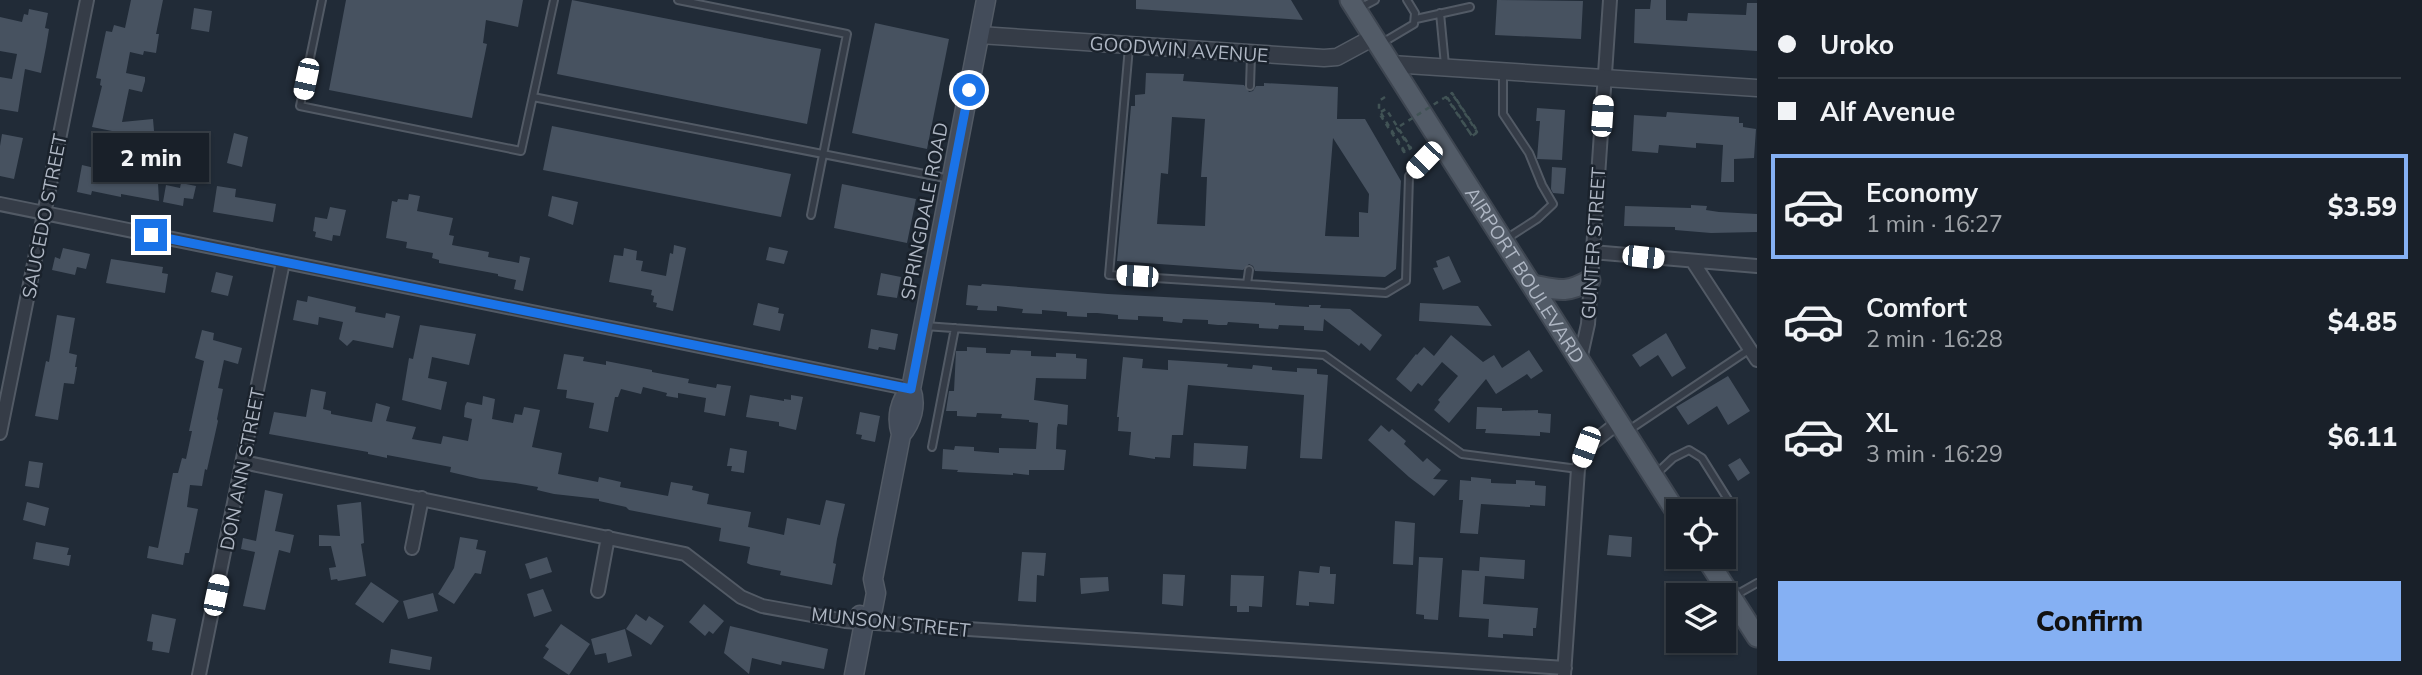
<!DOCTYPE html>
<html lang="en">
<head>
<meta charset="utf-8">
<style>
	:root { --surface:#192029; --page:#262d35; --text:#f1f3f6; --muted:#9fa3a8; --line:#373e46; --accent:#85b0f3 }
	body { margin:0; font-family:Mulish,sans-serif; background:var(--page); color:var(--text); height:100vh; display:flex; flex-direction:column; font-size:26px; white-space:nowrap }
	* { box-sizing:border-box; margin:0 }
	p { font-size:23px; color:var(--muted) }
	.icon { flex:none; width:38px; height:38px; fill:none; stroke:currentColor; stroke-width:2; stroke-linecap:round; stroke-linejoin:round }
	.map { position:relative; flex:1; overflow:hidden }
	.sheet { display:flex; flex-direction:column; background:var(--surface); width:665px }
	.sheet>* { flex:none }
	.hud { display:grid; align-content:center; height:154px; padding:0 21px; background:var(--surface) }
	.buttons { position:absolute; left:1666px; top:499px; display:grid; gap:14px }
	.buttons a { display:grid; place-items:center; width:70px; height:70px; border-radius:0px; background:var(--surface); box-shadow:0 2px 5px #0004,0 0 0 2px var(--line); font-size:35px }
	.end { position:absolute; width:32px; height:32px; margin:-16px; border:9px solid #1a73e8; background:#fff; box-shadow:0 0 0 4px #fff }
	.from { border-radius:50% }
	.bubble { position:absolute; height:49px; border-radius:0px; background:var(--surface); box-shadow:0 2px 5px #0004,0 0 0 2px var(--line); font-size:23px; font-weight:800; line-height:49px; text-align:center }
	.car { position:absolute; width:21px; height:42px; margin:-21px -10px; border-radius:9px; box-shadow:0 0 5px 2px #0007; background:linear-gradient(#fff 24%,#345 0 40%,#fff 0 76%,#345 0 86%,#fff 0) }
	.hud b { display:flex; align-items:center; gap:24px; height:66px; font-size:26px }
	.hud b+b { border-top:2px solid var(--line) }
	.hud i { width:18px; height:18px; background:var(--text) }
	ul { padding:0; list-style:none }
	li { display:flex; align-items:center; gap:21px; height:105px; margin:0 14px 10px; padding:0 7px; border:4px solid transparent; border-radius:0px }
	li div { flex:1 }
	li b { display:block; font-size:26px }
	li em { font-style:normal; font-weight:800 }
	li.active { border-color:var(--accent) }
	li>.icon { width:63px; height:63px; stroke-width:1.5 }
	.primary-button { display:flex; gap:14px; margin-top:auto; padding:14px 21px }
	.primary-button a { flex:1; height:80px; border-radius:0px; background:var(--accent); color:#111; font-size:28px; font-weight:800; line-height:80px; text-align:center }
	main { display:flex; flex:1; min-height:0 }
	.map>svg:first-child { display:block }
	.building { fill:#475260; fill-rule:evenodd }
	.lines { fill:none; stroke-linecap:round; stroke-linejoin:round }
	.service-casing { stroke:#525a65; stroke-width:10 }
	.minor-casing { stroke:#525a65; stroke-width:16 }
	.tertiary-casing { stroke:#525a65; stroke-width:19 }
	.secondary-casing { stroke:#525a65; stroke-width:21 }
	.primary-casing { stroke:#3e4651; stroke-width:23 }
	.path { stroke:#415355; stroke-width:2.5; stroke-dasharray:5 5; stroke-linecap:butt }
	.service { stroke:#353c47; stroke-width:6 }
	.minor { stroke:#353c47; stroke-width:12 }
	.tertiary { stroke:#353c47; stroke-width:16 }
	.secondary { stroke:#434c5a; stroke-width:18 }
	.primary { stroke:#525b67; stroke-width:19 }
	.path-bridge { stroke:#415355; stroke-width:2.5; stroke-dasharray:5 5; stroke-linecap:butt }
	.route { stroke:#1a73e8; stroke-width:9 }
	.labels { text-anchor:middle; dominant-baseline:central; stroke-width:5; stroke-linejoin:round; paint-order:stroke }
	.street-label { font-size:19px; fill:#afb7c4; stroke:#1a222c }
</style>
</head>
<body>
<main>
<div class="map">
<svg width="1757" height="675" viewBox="0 0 1757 675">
	<rect width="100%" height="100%" fill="#212b37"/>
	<path class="building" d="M131,0H163L156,34H159L156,53L144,51L143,55L130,52L126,73L145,77V81L142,92L129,89L122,122L153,119L154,131L122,133L92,127L102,86L100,85L101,79L96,78L106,31L112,32L114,25L125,28Z
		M346,0H523L518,27L486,20L483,43L487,44L472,118L329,90Z
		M572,0L821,49L807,124L557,74Z
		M1136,0H1291L1303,20L1136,9Z
		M1497,0L1583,1L1581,39L1495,35Z
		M1651,0H1666V20L1687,21L1688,13L1746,15L1747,3H1757V51L1634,43L1635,9H1650Z
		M194,8L212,11L209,32L191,29Z
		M29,9L48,13L45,28L49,29L46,47L41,73L25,69L18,112L0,109V77L12,79L17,54L0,51V17L22,22L24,14L28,15Z
		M875,23L949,39L927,149L852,133Z
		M1146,73L1184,74L1183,81L1244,85L1249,92L1253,91L1256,86H1264V83L1338,87L1337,119H1365L1401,181L1396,269L1385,277L1255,271L1253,266L1249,264L1243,270L1117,261L1131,106H1135V95L1145,94ZM1172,117L1205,119L1201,177H1207L1205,226L1157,224L1161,173L1168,174ZM1333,138L1369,194L1368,213L1359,212V237L1325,236Z
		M1537,108L1565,110L1562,160L1537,159L1540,121H1536Z
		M1667,112L1739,117V123H1743V127L1756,129L1754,158L1734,159V182H1721L1723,145L1696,143V148L1659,145L1658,153L1632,151L1634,115L1666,117Z
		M552,126L791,174L781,217L543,170Z
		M234,133L248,137L242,167L227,163Z
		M2,134L23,138L14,179L0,176V146Z
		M82,165L158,183L159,201L121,194V197L92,191L91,195L77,192Z
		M1552,167L1566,168L1564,194L1553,193L1551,189Z
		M181,183L196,186L193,199L184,198L183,206L163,202L166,185L180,188Z
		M842,184L916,199L907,243L834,228Z
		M217,186L236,189L235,197L276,204L273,222L213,212Z
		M409,194L420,196L417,211L453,218L449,235L454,236L452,245L489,252L488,257L519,263L520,256L530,258L523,291L514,289L516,280L498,276V274L439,263V260L432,258L433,253L406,248L407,242L386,238L392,201L397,202L398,199L408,200Z
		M552,196L578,202L573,225L548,216Z
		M1691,205L1707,206L1706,210L1719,212L1757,214V232L1711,233L1675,230V227L1624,226L1625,206L1691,208Z
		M330,207L346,210L340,236L333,235L332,241L315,237L316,232L313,231L315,217L327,219Z
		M674,245L686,248L673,311L656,307L657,303L653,302L654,296L651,295L652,290L609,282L614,255L623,256L624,248L637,251L636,260L643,261L641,271L666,276L670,253L673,254Z
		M769,247L788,251L784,264L766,260Z
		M63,248L90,254L86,269L77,267L75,275L52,270L55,257L60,259Z
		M1449,256L1461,282L1443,290L1433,268L1438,267L1436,261Z
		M111,259L163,267L162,273L168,274L165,293L106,283Z
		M216,272L233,276L228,296L211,292Z
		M881,273L901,277L897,298L877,295Z
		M982,284L1108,294L1275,303V305L1309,307V305H1321L1320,308L1350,309L1382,335L1370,351L1361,343L1359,346L1324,319L1323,331L1304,330V326L1279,325L1278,329L1259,328V324L1228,322L1227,325H1218L1208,324V320L1183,319L1182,323L1163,321V317L1138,316V320L1118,319V315L1097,313H1087V317L1067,316V312L1042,310V314L1022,313L1023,309L997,306V311L977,310L978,306L966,305L968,285L981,286Z
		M308,296L356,307L355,312L385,318L386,313L400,316L393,348L353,340L347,346L339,339L343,322L319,317L318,325L293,320L297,300L307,302Z
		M758,303L779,308L778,313L784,314L780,331L753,325Z
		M1420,303L1478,306L1492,326L1419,321Z
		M57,315L75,318L69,353L77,355L75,367H77L74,384L64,383L58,420L35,416L46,361L49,362Z
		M420,325L476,334L469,365L432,357L428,378L447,382L441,410L402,400L409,358L413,359Z
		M871,329L898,334L895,350L879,347L878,350L868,348Z
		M202,330L214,333L213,340L242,348L238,364L224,360L218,388L223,389L217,419L218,421L207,470L205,469L202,486L190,485L187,507L198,509L189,553H185L183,565L147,558L149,546L158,548L173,473H178L182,458L186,459L192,431H189L204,361L195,358Z
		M1666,333L1686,368L1672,377L1658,355L1640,367L1632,355Z
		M1451,335L1483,362L1494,355L1502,368L1529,350L1543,371L1531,379L1527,374L1496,394L1486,379L1449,423L1434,410L1440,402L1438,400L1458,376L1442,362L1422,386L1418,383L1411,392L1396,379L1416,354L1417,355L1424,347L1434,356Z
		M967,347L986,348V353L1010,354L1011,350L1031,351V356L1056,357V353L1076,354V358L1087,359L1086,379L1036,378L1034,400L1068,405L1067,425L1058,424L1057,428L1056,449L1066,450L1064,470H1029V475L1013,473V475L957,472L958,470L942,469L943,449L954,450L955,446L974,447V451L999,453V448L1036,449L1038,423L1029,422V420L1001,418L1002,414L977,413L976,417L957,416V411H946L949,391H954L956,351H967Z
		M564,354L584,357L583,361L606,365V361L652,370V372L689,379L688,383L716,388L717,384L731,386L725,416L704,412L706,398L678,393V398L666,396L667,393L643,387L641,394L621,389L618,397H615L608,432L589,428L594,403L566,398L567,390L557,389Z
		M1123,357L1143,359L1142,368L1168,370V360L1228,364L1227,367L1252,369L1253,365L1272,367V370L1297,372V368L1317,369V374L1328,375L1322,459L1300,458L1304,395L1188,385L1183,435H1172L1170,458L1155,457V459L1129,455L1131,432L1118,431L1119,417H1117Z
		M1728,376L1750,411L1728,425L1717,406L1688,425L1676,407Z
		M311,389L326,392L323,409L331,411V414L372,422L376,403L390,407L386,421L416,427L412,439L441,444L443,436L468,441L472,419L464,417L465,406L467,402L482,405L483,396L495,399L492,419L513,423L515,414L522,415L524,407L540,410L532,447L562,453L558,474L598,482L599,477L621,482L620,487L668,496L671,482L693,486L692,490L709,494L707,504L751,512L748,527L784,535L787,518L820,525L826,500L845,504L837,539L833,563L836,564L832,585L780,575L781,571L751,565L747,563L750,547L719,541L721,528L629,510L626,507L599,501V499L554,494L537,490L538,487L515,483L480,479L450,472L451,467L387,455V458L378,456L368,454V452L269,434L274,412L306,417Z
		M750,395L784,401V399L791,400V395L803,397L796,430L779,426V422L746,417Z
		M1477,407L1502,408V411L1538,410V413L1551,414L1550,433L1540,432V436L1485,433L1486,429H1476Z
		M860,412L880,416L875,442L861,439L862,435L856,434Z
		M1381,425L1389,432L1392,429L1406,441L1404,444L1423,462L1427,458L1441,470L1433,479L1448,480L1434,496L1409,477L1368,440Z
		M1194,443L1248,446L1246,469L1193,466Z
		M730,448L747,451L744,473L731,471L732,466H727Z
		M1740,458L1750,473L1738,481L1728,465Z
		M29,461L43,463L39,488L25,486Z
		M1471,477L1491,479V483L1516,484V480L1535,481V485L1546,486L1545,506L1530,505V507L1481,504L1478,534L1460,533L1463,500H1459L1460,480L1471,481Z
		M265,490L283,494L275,531L294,535L290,553L279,550L265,610L243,606L255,552L241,549L243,538L256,541Z
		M27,502L49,508L45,526L23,520Z
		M361,502L364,543L361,544L366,576L338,581L337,579L331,580L329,568L336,567L331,546H319V535L340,536L337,505Z
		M1395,521L1415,523L1413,565L1393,564Z
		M1609,535L1632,537L1631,557L1607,555Z
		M460,537L478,540L476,549L486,551L481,574L475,573L454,604L438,594L454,568Z
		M36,542L69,548L67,555H71L69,566L33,559Z
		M1022,552L1046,553L1044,576L1037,575L1036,602L1018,601Z
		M547,557L552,572L530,579L525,564Z
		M1419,557L1443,558L1438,620L1424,619V615L1416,614Z
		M1480,557L1525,560L1524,579L1485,576L1483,604L1538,608L1536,628H1533V636L1503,634V638L1488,637L1489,619L1459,617L1462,570L1479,571Z
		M1320,566L1330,567V574H1336L1334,604L1309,602V606L1296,605L1299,571L1319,573Z
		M1163,574L1185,575L1183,606L1162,604Z
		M1231,575L1264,576L1262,607L1249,606V612H1237V606H1230Z
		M1108,577L1109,591L1081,594L1080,578Z
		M371,582L399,601L383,623L355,604Z
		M543,589L552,611L534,617L527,594Z
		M433,593L438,611L408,619L403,601Z
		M704,604L724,621L713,634L709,631L705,636L689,622Z
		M152,614L176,619L169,653L152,650L153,642L147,641Z
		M636,614L646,621L649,616L664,626L651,645L626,629Z
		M561,624L590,644L569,675L543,658L549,649L545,646Z
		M730,626L828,649L824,669L782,661L781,665L752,658L749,674L724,653Z
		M625,629L632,656L608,663L606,653L595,655L591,639Z
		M391,649L432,657L430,670L389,663Z"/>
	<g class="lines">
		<defs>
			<path id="service" d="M322,0L300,106L521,151L554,0
				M678,0L847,34L811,215
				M1358,9L1375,0
				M1440,13L1445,65
				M1416,19L1470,7
				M1382,43L1414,24L1415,13L1407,0
				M1129,47L1109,275L1386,293L1406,281L1409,176L1424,160L1442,147
				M1503,74V114L1529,153L1542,185L1553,204L1537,219L1506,239
				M1250,86L1251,55
				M533,97L950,179
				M1247,284L1249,270
				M925,326L1324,355L1462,454L1578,469
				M1629,430L1750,349
				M932,447L955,328
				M1655,475L1673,458L1689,450L1702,458L1729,501V508L1724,515
				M1734,596L1757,583"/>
			<path id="minor" d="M0,204L911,389
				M1592,252L1757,266
				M1693,262L1757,360
				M1580,360L1588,324L1610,0
				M0,433L87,0
				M243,462L685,554L741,597L762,606L845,621L1565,668
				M412,548L422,498
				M598,591L608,537
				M199,675L283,262
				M1564,675L1578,469L1586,448L1619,422"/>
			<path id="tertiary" d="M979,35L1324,58L1337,57L1374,37
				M1391,64L1757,88"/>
			<path id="secondary" d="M901,434C896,418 899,401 911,389
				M864,623L871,619L876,593L873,579L901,435C912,422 917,405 911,389L986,0
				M854,675L864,623L860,615"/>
			<g id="primary">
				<path id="s1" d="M1350,0L1678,515"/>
				<path d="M1533,285C1558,290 1566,294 1590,280"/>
				<path d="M1705,556L1757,637"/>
			</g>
		</defs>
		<use href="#service" class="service-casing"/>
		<use href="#minor" class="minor-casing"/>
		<use href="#tertiary" class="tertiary-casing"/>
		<use href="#secondary" class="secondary-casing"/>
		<use href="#primary" class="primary-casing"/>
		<path class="path" d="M1385,97L1379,101V110L1405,152L1411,148L1386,109L1379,113L1404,152L1410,148L1397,128L1400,126
			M1444,98L1446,97L1472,136L1478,132L1452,93L1447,97L1472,136L1477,132L1451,92"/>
		<use href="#service" class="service"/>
		<use href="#minor" class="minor"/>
		<use href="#tertiary" class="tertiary"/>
		<use href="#secondary" class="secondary"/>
		<use href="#primary" class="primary"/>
		<path class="path-bridge" d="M1400,126L1444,98"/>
	</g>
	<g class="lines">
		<path class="route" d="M151,235L911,389L969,90"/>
	</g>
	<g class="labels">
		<g class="street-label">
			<text transform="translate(1179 49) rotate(4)">GOODWIN AVENUE</text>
			<text transform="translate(924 211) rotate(-79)">SPRINGDALE ROAD</text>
			<text transform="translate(44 216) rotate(-79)">SAUCEDO STREET</text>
			<text transform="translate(1593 243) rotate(-86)">GUNTER STREET</text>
			<text stroke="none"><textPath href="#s1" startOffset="326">AIRPORT BOULEVARD</textPath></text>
			<text transform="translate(242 469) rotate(-79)">DON ANN STREET</text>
			<text transform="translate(891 622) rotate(6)">MUNSON STREET</text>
		</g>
	</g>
</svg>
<div class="buttons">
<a><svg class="icon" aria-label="locate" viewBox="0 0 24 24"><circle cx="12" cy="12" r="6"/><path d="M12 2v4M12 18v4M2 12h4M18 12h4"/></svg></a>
<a><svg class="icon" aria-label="layers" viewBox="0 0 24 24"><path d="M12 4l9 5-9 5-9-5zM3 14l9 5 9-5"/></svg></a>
</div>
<i class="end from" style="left:969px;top:90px"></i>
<i class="end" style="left:151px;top:235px"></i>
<div class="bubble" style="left:93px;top:133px;width:116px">2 min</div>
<i class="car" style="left:306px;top:79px;rotate:192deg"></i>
<i class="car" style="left:1602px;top:116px;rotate:4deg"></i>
<i class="car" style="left:1424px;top:160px;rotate:224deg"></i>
<i class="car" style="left:1643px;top:257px;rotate:96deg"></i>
<i class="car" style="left:1137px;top:276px;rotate:274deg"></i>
<i class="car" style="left:1586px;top:447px;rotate:200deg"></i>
<i class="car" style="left:216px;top:595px;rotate:12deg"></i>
</div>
<section class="sheet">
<div class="hud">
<b><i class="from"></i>Uroko</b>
<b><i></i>Alf Avenue</b>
</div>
<ul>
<li class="active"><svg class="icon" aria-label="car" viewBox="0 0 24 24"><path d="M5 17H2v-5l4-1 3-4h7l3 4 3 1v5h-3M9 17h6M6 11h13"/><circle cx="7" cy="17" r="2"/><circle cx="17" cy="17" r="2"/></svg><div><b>Economy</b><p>1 min · 16:27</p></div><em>$3.59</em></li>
<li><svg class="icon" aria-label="car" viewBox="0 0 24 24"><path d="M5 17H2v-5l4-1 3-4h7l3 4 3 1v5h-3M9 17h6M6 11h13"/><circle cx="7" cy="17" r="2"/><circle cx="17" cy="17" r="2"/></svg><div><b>Comfort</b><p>2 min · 16:28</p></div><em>$4.85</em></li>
<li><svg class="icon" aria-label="car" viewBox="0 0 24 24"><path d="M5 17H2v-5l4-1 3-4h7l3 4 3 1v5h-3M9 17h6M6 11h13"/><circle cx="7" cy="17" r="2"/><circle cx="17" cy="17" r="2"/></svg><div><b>XL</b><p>3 min · 16:29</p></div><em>$6.11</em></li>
</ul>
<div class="primary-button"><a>Confirm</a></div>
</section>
</main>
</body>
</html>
